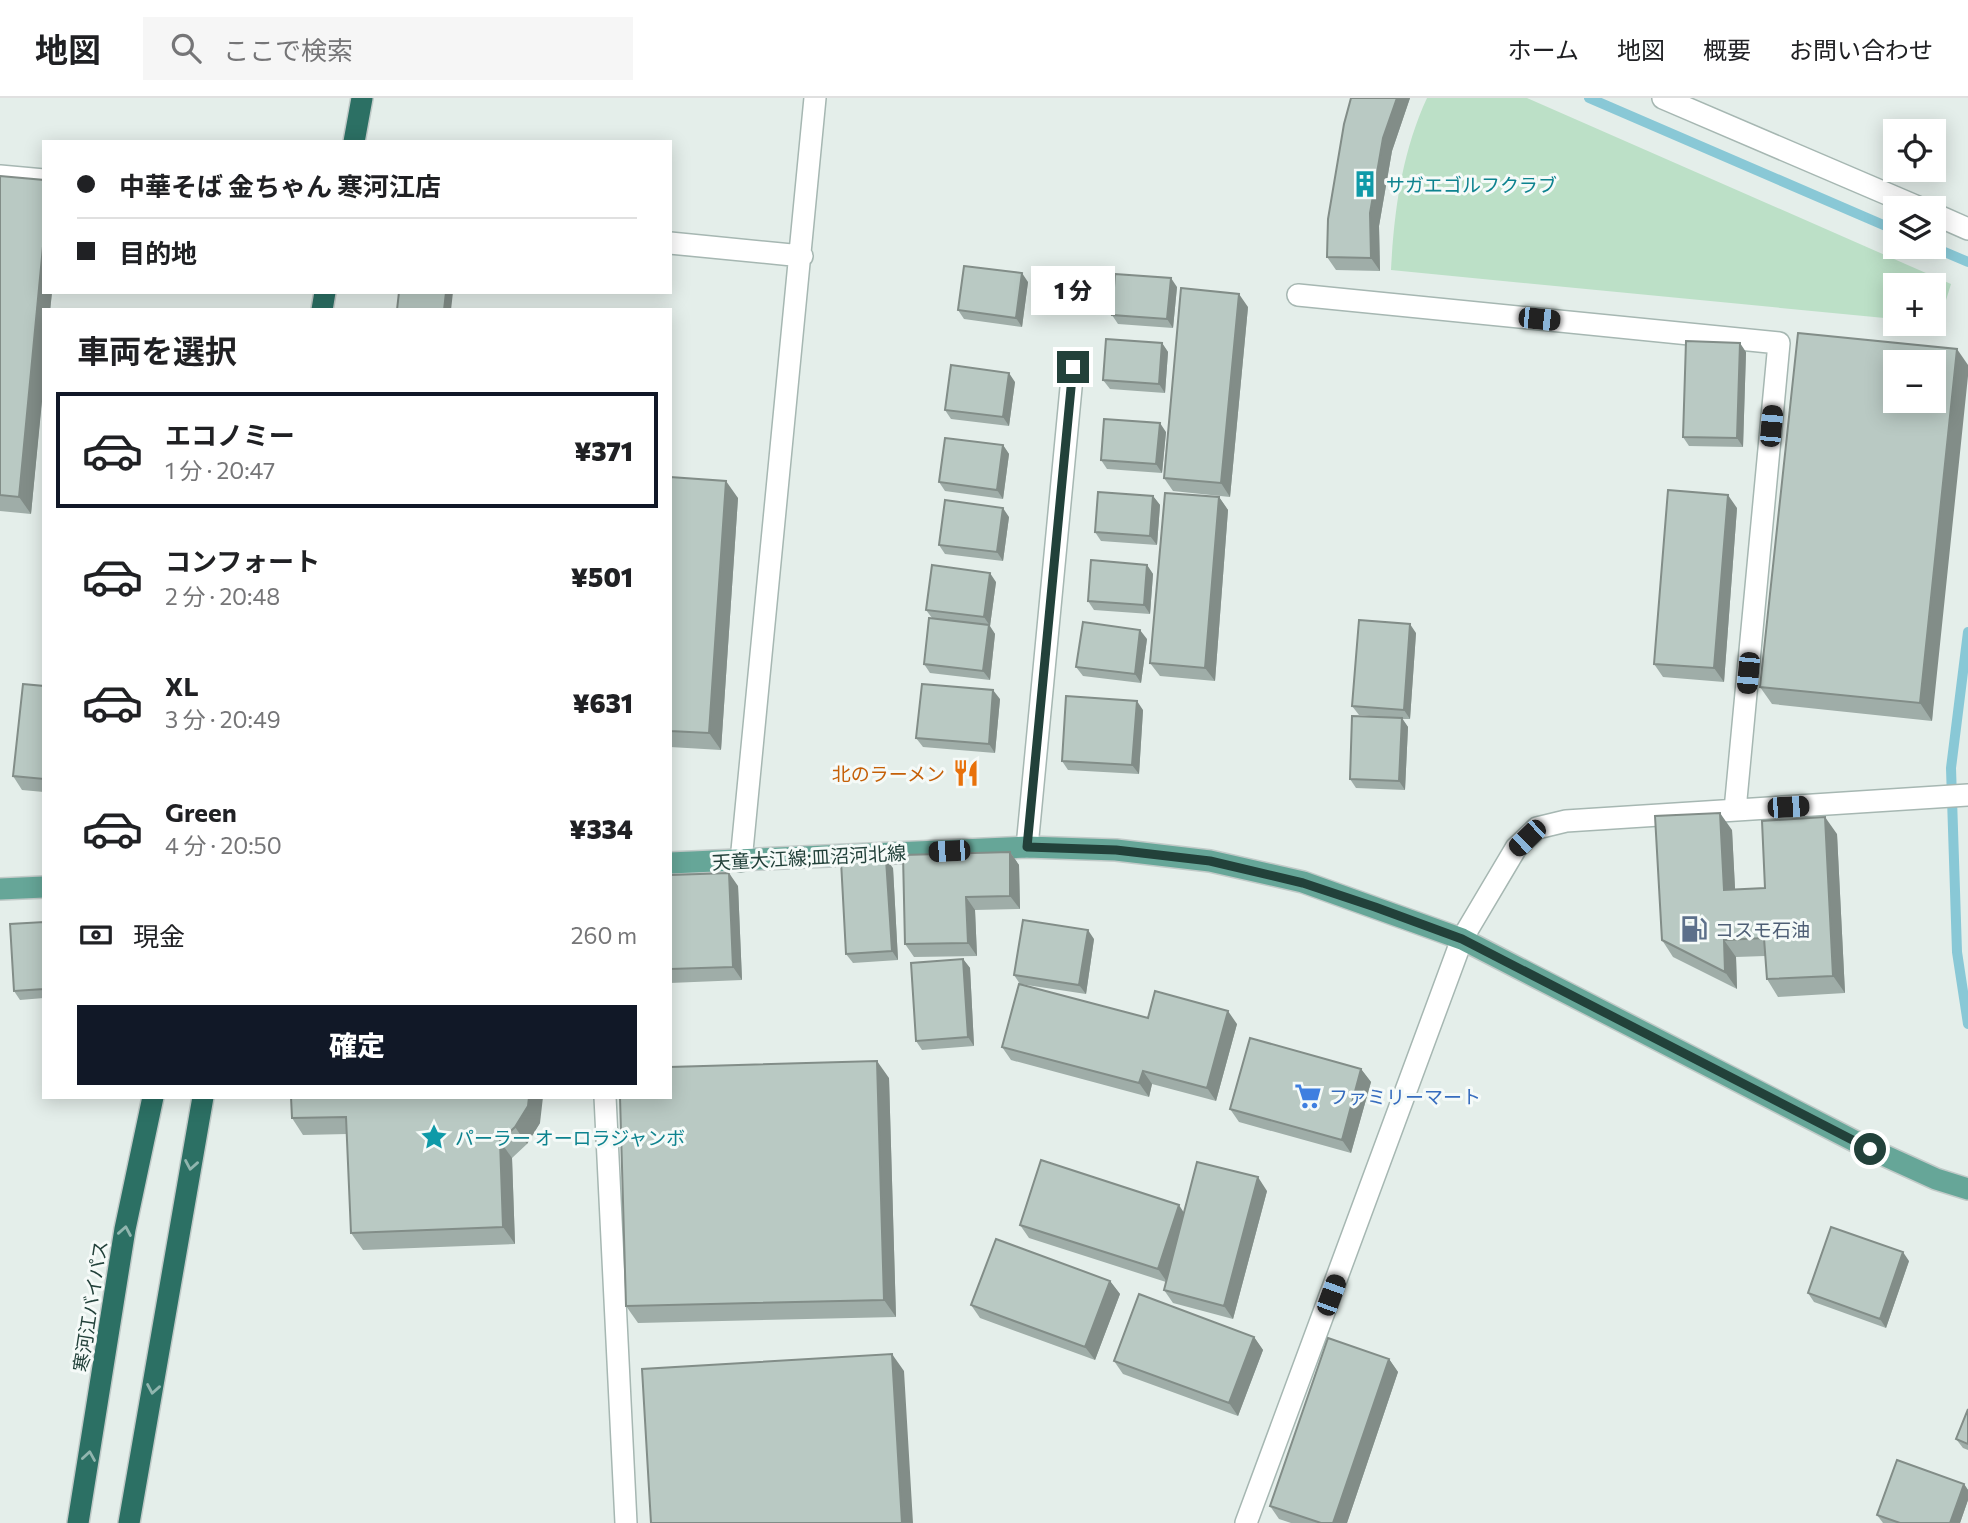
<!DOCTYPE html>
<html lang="ja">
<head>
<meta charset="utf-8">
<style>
	:root { --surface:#fff; --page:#f6f6f6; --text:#202124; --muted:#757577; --line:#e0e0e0; --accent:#111827 }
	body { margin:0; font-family:Commissioner,"Noto Sans JP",sans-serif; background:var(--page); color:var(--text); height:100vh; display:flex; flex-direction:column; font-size:26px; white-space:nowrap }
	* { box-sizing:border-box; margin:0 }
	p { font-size:23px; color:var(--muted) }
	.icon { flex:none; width:38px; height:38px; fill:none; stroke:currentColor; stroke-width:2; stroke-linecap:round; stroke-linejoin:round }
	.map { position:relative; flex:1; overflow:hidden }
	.sheet { position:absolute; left:42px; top:210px; width:630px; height:791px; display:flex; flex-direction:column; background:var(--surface); border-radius:0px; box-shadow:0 4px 18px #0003 }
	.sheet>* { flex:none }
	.top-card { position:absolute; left:42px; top:42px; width:630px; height:154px; border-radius:0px; box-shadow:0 4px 18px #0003; display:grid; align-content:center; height:154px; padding:0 35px; background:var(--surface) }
	.controls { position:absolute; left:1883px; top:21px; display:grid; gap:14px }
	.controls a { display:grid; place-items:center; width:63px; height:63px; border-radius:0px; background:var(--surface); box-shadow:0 4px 18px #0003; font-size:35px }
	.end { position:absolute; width:32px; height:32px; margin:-16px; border:9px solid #22413a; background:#fff; box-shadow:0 0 0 4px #fff }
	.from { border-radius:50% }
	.bubble { position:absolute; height:49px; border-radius:0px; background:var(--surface); box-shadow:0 4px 18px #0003; font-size:23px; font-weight:800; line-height:49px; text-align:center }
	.car { position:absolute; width:21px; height:42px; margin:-21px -10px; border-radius:9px; box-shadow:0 0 5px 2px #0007; background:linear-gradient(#222 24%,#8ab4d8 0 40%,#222 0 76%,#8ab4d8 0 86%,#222 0) }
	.top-card b { display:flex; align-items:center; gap:24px; height:66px; font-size:26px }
	.top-card b+b { border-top:2px solid var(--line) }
	.top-card i { width:18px; height:18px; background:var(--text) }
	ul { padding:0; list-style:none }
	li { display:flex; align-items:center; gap:21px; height:116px; margin:0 14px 10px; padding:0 21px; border:4px solid transparent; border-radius:0px }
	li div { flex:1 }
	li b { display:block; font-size:26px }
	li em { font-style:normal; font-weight:800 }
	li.selected { border-color:var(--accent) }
	li>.icon { width:63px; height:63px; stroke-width:1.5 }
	h2 { padding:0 35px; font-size:32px; line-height:84px }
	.pay { display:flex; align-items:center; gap:18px; height:77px; padding:0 35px; font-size:26px }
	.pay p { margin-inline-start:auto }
	.action { display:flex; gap:14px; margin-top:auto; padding:14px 35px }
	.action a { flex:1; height:80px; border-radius:0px; background:var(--accent); color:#fff; font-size:28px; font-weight:800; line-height:80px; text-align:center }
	header { display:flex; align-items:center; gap:42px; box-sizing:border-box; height:98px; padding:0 35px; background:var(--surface); border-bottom:2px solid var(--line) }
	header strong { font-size:33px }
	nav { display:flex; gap:38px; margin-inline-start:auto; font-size:24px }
	.search { width:490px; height:63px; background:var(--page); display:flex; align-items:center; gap:18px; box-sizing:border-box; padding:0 24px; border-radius:0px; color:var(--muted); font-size:26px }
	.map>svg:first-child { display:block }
	.green { fill:#bce0c7 }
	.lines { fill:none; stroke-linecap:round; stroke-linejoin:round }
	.stream { stroke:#89c8d6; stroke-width:10 }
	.minor-casing { stroke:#a6b7b2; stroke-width:24 }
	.major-casing { stroke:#c1cac8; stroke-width:24 }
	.highway-casing { stroke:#c1cac8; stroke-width:24 }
	.minor { stroke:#fff; stroke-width:21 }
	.major { stroke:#66a698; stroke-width:21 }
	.highway { stroke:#2c7064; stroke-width:21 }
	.wall { fill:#9fada8 }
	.shaded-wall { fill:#828d88 }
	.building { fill:#b9c9c3; stroke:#828d88; stroke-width:2; fill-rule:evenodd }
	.oneway { stroke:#90b5ae }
	.route { stroke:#22413a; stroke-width:9 }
	.labels { text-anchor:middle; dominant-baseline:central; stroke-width:6; stroke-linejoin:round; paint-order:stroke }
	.culture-label { font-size:19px; fill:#0d838f; stroke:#f5faf8; text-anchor:start }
	.food-label { font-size:19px; fill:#c56008; stroke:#f5faf8; text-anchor:end }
	.street-label { font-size:19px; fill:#22413a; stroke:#f5faf8 }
	.service-label { font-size:19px; fill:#4e5e75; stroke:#f5faf8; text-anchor:start }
	.shop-label { font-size:19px; fill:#366cbe; stroke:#f5faf8; text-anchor:start }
</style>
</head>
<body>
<header>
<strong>地図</strong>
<div class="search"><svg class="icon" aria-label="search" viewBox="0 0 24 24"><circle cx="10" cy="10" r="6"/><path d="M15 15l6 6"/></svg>ここで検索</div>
<nav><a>ホーム</a><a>地図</a><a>概要</a><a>お問い合わせ</a></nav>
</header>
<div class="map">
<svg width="1968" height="1425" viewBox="0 0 1968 1425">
	<rect width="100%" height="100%" fill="#e4eeea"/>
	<path class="green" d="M1427,0H1527L1951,186L1939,225H1934V187H1895V221L1391,172C1394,113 1402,54 1427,0Z"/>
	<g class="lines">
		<path class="stream" d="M1589,0L1895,132
			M1933,149L1968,164
			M1968,534L1951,670L1957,854L1968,926"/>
		<defs>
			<path id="minor" d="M1663,0L1920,110
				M0,78L44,82
				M1934,116L1968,131
				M670,145L802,158
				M1298,197L1779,245L1735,712
				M1027,749L1073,269
				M741,763L815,0
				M605,999L626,1425
				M1246,1425L1462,841L1516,750L1537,730L1566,723L1968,697"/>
			<path id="major" d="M670,765L1027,749L1116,752L1210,763L1303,784L1462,841L1870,1051L1936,1081L1968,1091
				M0,791L44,789"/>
			<path id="highway" d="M354,44L362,0
				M322,212L325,194
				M78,1425L125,1131L153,999
				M129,1425L203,999"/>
		</defs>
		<use href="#minor" class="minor-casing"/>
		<use href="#major" class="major-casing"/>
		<use href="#highway" class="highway-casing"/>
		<use href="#minor" class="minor"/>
		<use href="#major" class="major"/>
		<use href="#highway" class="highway"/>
	</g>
	<path class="wall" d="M1351,0H1410L1392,53L1379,128L1380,173L1336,172L1327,159Z
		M0,78L44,194H52L31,416L0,413Z
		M1028,184L1022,229L964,221L958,212Z
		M1177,189L1173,230L1118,226L1112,217Z
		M1248,209L1230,399L1173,393L1164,380Z
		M1162,245L1168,254L1165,295L1110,291L1103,282Z
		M1957,251L1932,623L1772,606L1760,589Z
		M1746,254L1743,349L1689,348L1683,339Z
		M1015,284L1009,328L951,321L945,312Z
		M1166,334L1162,375L1107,371L1101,362Z
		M1003,347L1009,356L1003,401L945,393L939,384Z
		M670,379L738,400L721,652L670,649Z
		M1153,398L1160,407L1157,447L1101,443L1095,434Z
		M1219,399L1228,412L1215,583L1160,578L1150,565Z
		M1737,410L1724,584L1663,579L1654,566Z
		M1009,419L1003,463L945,456L939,447Z
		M1147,467L1153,476L1150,516L1094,512L1088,503Z
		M996,484L990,528L995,536L990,582L930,575L924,566L932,520L926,512Z
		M1416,535L1410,621H1402L1408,629L1405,692L1356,690L1350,681L1379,619L1359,617L1352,608Z
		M1147,541L1141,585L1083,578L1076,569Z
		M44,588V694L22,692L13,678Z
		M1000,601L995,655L923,649L916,640Z
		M1143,612L1139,676L1068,672L1062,663Z
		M1732,732L1735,792L1765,790L1837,736L1845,895L1778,899L1767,881L1765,858L1736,859L1737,891L1673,859L1662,842Z
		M1010,754L1019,767L1020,811L975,812L977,858L914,859L905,846Z
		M893,770L898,862L853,865L846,856Z
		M670,777L738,788L742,882L670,885Z
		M44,824V900L20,902L14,893Z
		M1094,841L1086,896L1020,886L1014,877Z
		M963,861L970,870L974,948L922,952L916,943Z
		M1148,920L1237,926L1216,1003L1152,986L1149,999L1011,962L1002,949Z
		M1361,971L1371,984L1351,1055L1239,1024L1230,1011Z
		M889,980L896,1219L638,1225L626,1208Z
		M291,999L540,1025L527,1046L512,1060L515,1146L363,1152L351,1135L347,1036L303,1037L292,1020Z
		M1267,1093L1233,1221L1173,1205L1164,1192L1166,1184L1029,1140L1020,1127L1184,1115Z
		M1909,1163L1886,1230L1814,1204L1808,1195Z
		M1110,1183L1120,1196L1095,1262L980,1220L971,1207Z
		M1254,1239L1263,1252L1238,1318L1123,1276L1114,1263Z
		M1389,1261L1398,1274L1347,1425H1291L1279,1421L1270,1408Z
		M1968,1311V1352L1963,1350L1956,1341Z
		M1964,1386L1968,1392V1402L1960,1425H1883L1877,1417Z"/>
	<path class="shaded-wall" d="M1397,0H1410L1392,53L1379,128L1380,173L1371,160L1370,115L1383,40Z
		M44,138V194H52L50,212H44V283L31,416L19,399Z
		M1022,175L1028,184L1022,229L1016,220Z
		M1171,180L1177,189L1173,230L1167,221Z
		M446,194H453L451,212H444Z
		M1239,196L1248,209L1230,399L1221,385Z
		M1162,245L1168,254L1165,295L1159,286Z
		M1740,245L1746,254L1743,349L1737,340Z
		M1957,251L1968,267V278L1932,623L1920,605Z
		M1009,275L1015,284L1009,328L1003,319Z
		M1160,325L1166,334L1162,375L1156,366Z
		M1003,347L1009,356L1003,401L997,392Z
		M726,383L738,400L721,652L709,635Z
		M1728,397L1737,410L1724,584L1714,570Z
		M1153,398L1160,407L1157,447L1150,438Z
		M1219,399L1228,412L1215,583L1205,570Z
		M1003,410L1009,419L1003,463L997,454Z
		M1147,467L1153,476L1150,516L1144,507Z
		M990,475L996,484L990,528L984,519Z
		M1410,526L1416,535L1410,621L1404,612Z
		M989,527L995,536L990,582L983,573Z
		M1140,532L1147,541L1141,585L1135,576Z
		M993,592L1000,601L995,655L989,646Z
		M1137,603L1143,612L1139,676L1132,667Z
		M1402,620L1408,629L1405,692L1399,683Z
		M1720,715L1732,732L1736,809L1724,792Z
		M1825,719L1837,736L1845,895L1833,878Z
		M1010,754L1019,767L1020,811L1010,798Z
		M886,761L893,770L898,862L892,853Z
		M729,775L738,788L742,882L733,869Z
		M966,799L975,812L977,858L968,845Z
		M1088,832L1094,841L1086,896L1079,887Z
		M1724,842L1736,859L1737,891L1725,874Z
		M963,861L970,870L974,948L968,939Z
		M1228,913L1237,926L1216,1003L1207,990Z
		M877,963L889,980L896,1219L884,1202Z
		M1361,971L1371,984L1351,1055L1342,1042Z
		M1143,973L1152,986L1149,999L1139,985Z
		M529,999H543L540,1025L527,1046L515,1029Z
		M500,1043L512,1060L515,1146L503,1129Z
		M1258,1079L1267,1093L1233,1221L1224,1208Z
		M1179,1107L1188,1121L1167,1184L1158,1171Z
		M1903,1154L1909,1163L1886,1230L1880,1221Z
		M1110,1183L1120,1196L1095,1262L1085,1249Z
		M1254,1239L1263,1252L1238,1318L1229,1305Z
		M892,1256L904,1273L913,1425H902Z
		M1389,1261L1398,1274L1347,1425H1333Z
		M1964,1386L1968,1392V1402L1960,1425H1950Z"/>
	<path class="building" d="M1351,0H1397L1383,40L1370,115L1371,160L1327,159L1328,121L1344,26Z
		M0,78L44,82V138L19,399L0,397Z
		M964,168L1022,175L1016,220L958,212Z
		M1115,176L1171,180L1167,221L1112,217Z
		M1181,190L1239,196L1221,385L1164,380Z
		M399,194H446L444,212H397Z
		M1798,235L1957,251L1920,605L1760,589ZM1895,264H1934V303H1895Z
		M1106,241L1162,245L1159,286L1103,282Z
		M1686,243L1740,245L1737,340L1683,339Z
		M951,267L1009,275L1003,319L945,312Z
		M1104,321L1160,325L1156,366L1101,362Z
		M945,340L1003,347L997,392L939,384Z
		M670,379L726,383L709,635L670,633Z
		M1668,392L1728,397L1714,570L1654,566Z
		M1098,394L1153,398L1150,438L1095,434Z
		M1165,395L1219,399L1205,570L1150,565Z
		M945,402L1003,410L997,454L939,447Z
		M1091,462L1147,467L1144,507L1088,503Z
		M932,467L990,475L984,519L926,512Z
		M929,520L989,527L983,573L924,566Z
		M1359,522L1410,526L1404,612L1352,608Z
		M1083,524L1140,532L1135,576L1076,569Z
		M23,586L44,588V681L13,678Z
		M922,586L993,592L989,646L916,640Z
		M1066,598L1137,603L1132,667L1062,663Z
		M1352,618L1402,620L1399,683L1350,681Z
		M1720,715L1724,792L1765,790L1762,723L1825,719L1833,878L1767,881L1764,840L1724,842L1725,874L1662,842L1655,718Z
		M1010,754V798L966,799L968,845L905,846L903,757Z
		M886,761L892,853L846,856L841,763Z
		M729,775L733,869L670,871V777Z
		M1023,822L1088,832L1079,887L1014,877Z
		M44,824V891L14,893L10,826Z
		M963,861L968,939L916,943L911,865Z
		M1019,886L1148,920L1155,893L1228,913L1207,990L1143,973L1139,985L1002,949Z
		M1250,940L1361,971L1342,1042L1230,1011Z
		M877,963L884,1202L626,1208L620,999H670V969Z
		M291,999H529L528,1008L515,1029L500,1043L503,1129L351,1135L346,1019L292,1020Z
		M1041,1062L1179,1107L1158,1171L1020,1127Z
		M1197,1064L1258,1079L1224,1208L1164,1192Z
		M1831,1129L1903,1154L1880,1221L1808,1195Z
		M996,1141L1110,1183L1085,1249L971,1207Z
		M1139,1196L1254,1239L1229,1305L1114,1263Z
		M1328,1240L1389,1261L1333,1425H1321L1270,1408Z
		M892,1256L902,1425H651L642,1271Z
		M1968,1311V1346L1956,1341Z
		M1897,1362L1964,1386L1950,1425H1900L1877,1417Z"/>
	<defs><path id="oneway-chevron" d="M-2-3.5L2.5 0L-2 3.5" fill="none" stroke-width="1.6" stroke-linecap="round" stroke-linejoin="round" transform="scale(1.75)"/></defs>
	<g class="oneway">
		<use href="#oneway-chevron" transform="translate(191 1067) rotate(100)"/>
		<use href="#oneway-chevron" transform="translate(125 1133) rotate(-80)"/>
		<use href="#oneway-chevron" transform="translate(153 1291) rotate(100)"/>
		<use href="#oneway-chevron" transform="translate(89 1358) rotate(-81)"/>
	</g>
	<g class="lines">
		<path class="route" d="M1073,269L1027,749L1116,752L1210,763L1303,785L1375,809L1462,841L1870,1051"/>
	</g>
	<defs>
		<symbol id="building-bare" viewBox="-9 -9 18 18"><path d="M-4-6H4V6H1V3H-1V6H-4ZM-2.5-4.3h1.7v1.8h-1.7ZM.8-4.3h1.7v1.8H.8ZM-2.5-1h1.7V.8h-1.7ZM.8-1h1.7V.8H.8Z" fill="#0f9aa8" stroke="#f5faf8" stroke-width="2.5" paint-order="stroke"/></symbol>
		<symbol id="restaurant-bare" viewBox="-9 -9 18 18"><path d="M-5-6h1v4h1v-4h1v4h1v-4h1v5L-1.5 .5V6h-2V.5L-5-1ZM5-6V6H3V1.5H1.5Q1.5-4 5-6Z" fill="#e8710a" stroke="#f5faf8" stroke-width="2.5" paint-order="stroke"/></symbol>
		<symbol id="fuel-bare" viewBox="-9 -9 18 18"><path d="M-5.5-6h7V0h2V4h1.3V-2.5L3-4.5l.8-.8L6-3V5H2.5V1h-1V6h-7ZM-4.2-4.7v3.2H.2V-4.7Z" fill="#5c6f8a" stroke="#f5faf8" stroke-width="2.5" paint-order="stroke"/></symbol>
		<symbol id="supermarket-bare" viewBox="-9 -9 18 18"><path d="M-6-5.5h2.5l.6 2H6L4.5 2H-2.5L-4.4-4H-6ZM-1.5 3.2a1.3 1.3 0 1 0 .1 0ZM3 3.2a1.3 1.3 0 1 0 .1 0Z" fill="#3f7fe0" stroke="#f5faf8" stroke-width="2.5" paint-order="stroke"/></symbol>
		<symbol id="sight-bare" viewBox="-9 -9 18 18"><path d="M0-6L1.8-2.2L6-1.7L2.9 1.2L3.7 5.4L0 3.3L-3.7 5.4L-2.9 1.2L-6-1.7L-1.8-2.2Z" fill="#0f9aa8" stroke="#f5faf8" stroke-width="2.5" paint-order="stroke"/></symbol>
	</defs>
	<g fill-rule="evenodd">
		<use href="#building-bare" x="1346" y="67" width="38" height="38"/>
		<use href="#restaurant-bare" x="947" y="656" width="38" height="38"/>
		<use href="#fuel-bare" x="1675" y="812" width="38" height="38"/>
		<use href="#supermarket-bare" x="1289" y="979" width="38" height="38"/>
		<use href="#sight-bare" x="415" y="1020" width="38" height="38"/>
	</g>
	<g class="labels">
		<g class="culture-label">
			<text x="1386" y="86">サガエゴルフクラブ</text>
			<text x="455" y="1039">パーラー オーロラジャンボ</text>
		</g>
		<g class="food-label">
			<text x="945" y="675">北のラーメン</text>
		</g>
		<g class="street-label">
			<text transform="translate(809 759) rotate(-3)">天童大江線;皿沼河北線</text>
			<text transform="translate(90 1208) rotate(-81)">寒河江バイパス</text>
		</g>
		<g class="service-label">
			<text x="1715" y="831">コスモ石油</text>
		</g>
		<g class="shop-label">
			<text x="1329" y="998">ファミリーマート</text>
		</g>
	</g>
</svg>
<div class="controls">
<a><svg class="icon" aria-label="locate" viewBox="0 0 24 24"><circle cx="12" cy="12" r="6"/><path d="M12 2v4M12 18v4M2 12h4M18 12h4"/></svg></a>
<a><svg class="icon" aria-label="layers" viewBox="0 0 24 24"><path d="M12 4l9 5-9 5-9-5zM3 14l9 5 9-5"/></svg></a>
<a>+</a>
<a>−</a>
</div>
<i class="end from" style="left:1870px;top:1051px"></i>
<i class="end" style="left:1073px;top:269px"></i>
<div class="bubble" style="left:1031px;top:168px;width:84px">1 分</div>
<i class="car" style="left:1539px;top:221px;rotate:96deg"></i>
<i class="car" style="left:1771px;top:328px;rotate:5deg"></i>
<i class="car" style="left:1748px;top:575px;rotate:185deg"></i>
<i class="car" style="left:1788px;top:709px;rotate:87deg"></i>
<i class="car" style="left:1527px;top:740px;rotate:226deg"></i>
<i class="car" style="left:949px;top:753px;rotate:267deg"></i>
<i class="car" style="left:1331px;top:1197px;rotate:20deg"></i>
<div class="top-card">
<b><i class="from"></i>中華そば 金ちゃん 寒河江店</b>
<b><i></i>目的地</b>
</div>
<section class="sheet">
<h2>車両を選択</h2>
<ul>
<li class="selected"><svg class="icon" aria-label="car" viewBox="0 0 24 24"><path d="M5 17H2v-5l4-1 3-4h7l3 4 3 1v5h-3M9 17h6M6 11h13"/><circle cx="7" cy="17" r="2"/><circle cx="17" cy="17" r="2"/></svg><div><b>エコノミー</b><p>1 分 · 20:47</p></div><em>¥371</em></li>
<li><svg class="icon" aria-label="car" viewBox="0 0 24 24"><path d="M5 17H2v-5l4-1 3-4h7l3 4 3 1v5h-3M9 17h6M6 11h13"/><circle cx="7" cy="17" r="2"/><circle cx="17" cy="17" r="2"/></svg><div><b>コンフォート</b><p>2 分 · 20:48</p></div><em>¥501</em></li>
<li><svg class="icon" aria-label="car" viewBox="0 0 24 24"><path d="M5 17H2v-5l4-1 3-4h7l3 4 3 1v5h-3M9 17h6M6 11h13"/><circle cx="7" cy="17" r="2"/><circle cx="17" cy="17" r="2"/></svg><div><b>XL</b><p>3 分 · 20:49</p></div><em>¥631</em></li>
<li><svg class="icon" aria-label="car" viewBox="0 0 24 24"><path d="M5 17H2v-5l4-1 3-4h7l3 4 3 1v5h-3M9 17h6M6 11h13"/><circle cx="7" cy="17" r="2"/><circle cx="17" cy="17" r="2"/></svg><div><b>Green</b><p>4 分 · 20:50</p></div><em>¥334</em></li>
</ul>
<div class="pay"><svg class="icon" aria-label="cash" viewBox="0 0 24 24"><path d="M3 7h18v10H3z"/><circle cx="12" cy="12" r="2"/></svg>現金<p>260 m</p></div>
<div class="action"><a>確定</a></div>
</section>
</div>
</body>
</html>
